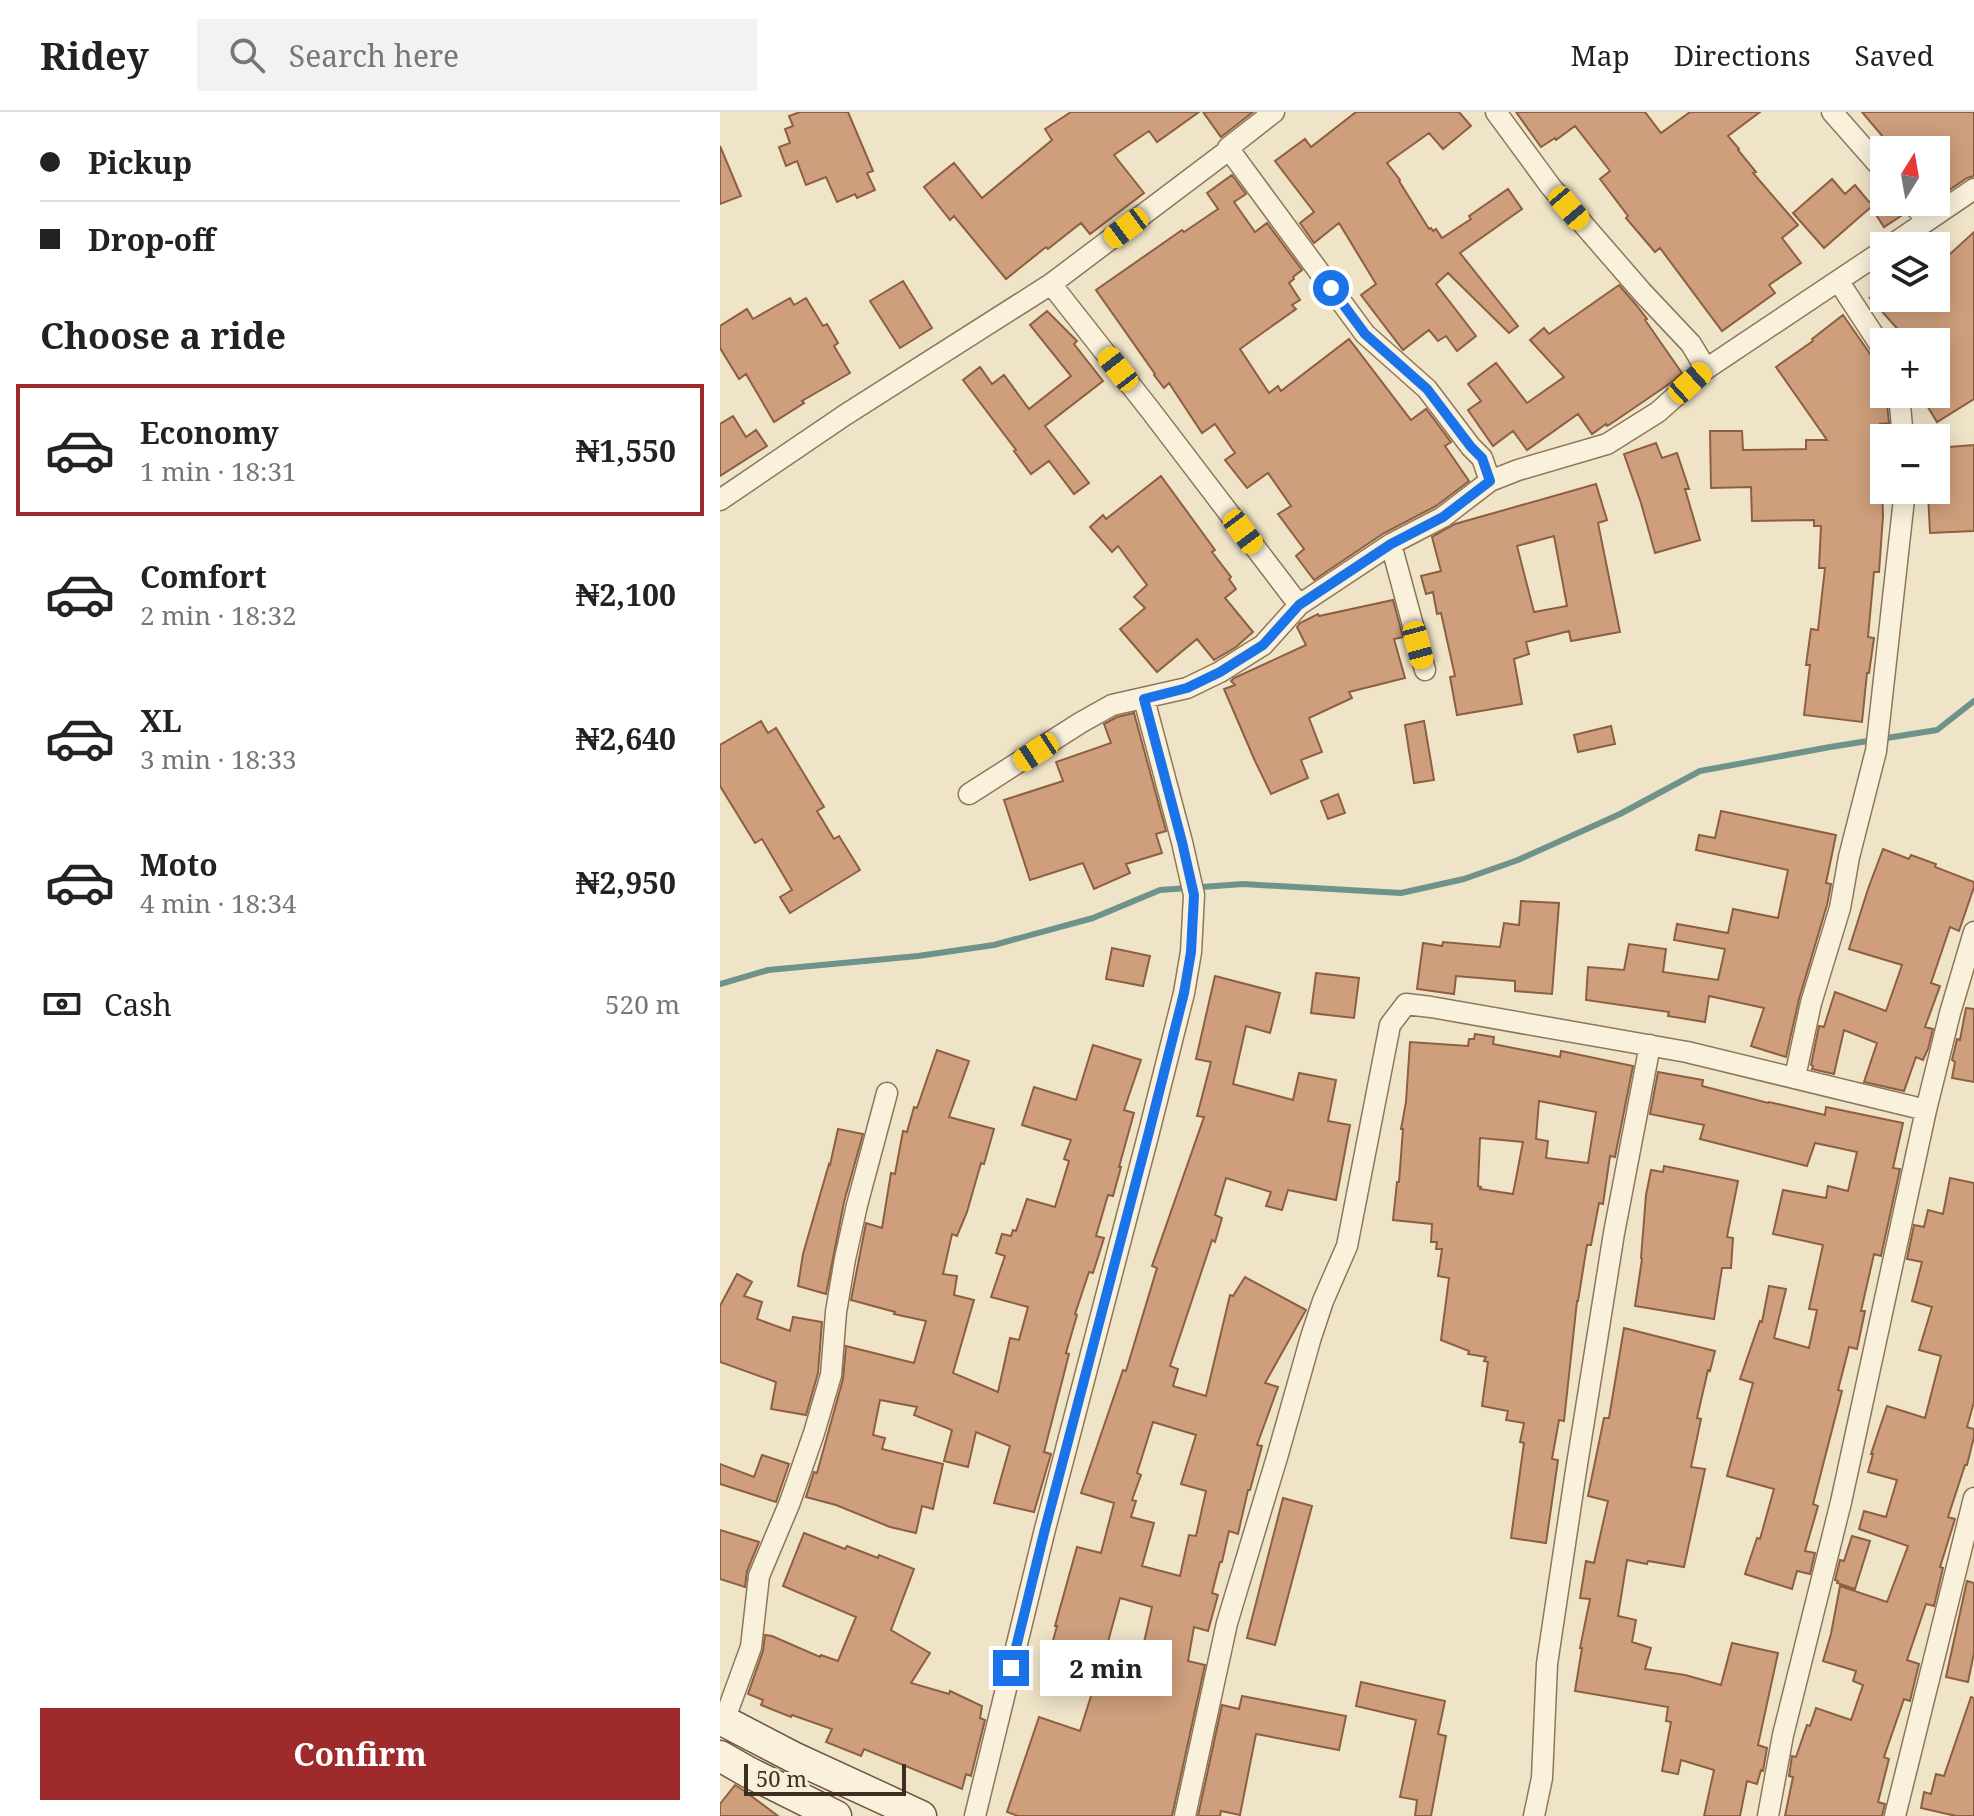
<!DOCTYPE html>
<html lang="en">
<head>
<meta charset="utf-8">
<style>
	:root { --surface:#fff; --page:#f2f2f2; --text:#222; --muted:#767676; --line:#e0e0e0; --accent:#9e2a2b }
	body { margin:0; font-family:"Noto Serif",serif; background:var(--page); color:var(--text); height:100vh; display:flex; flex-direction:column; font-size:30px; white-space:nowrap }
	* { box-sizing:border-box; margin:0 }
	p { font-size:26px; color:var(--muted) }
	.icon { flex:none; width:44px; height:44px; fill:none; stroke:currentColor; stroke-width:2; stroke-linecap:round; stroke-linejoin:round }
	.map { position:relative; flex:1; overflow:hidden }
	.side { display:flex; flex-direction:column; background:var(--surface); width:720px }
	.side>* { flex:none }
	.top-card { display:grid; align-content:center; height:176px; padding:0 40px; background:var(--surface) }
	.needle { width:52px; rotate:11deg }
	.buttons { position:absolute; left:1150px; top:24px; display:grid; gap:16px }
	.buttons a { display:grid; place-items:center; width:80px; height:80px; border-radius:0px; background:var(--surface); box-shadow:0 4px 20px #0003; font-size:40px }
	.scale { position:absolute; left:24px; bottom:20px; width:162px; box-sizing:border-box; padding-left:8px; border:4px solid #3d2e20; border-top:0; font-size:22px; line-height:28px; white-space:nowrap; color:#3d2e20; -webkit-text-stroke:6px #f7eed8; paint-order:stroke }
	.end { position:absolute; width:36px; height:36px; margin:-18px; border:10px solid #1a73e8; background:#fff; box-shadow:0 0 0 4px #fff }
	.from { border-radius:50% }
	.bubble { position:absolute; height:56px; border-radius:0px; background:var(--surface); box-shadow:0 4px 20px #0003; font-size:26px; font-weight:700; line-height:56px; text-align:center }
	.car { position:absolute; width:24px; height:48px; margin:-24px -12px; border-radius:10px; box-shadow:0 0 6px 2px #0007; background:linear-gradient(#f5c518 24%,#345 0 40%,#f5c518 0 76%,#345 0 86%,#f5c518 0) }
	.top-card b { display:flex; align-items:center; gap:28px; height:76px; font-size:30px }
	.top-card b+b { border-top:2px solid var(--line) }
	.top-card i { width:20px; height:20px; background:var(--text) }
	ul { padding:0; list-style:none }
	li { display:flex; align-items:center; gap:24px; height:132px; margin:0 16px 12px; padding:0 24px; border:4px solid transparent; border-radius:0px }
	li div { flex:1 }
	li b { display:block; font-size:30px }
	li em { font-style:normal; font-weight:700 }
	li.active { border-color:var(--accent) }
	li>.icon { width:72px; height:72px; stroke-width:1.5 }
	h2 { padding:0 40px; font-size:36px; line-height:96px }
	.pay { display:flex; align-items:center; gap:20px; height:88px; padding:0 40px; font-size:30px }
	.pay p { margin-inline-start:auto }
	.cta { display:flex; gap:16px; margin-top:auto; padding:16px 40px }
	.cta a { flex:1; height:92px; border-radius:0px; background:var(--accent); color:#fff; font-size:32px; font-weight:700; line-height:92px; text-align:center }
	header { display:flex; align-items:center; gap:48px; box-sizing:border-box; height:112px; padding:0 40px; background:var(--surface); border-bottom:2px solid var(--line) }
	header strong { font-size:38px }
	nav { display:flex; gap:44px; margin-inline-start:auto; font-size:28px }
	.search { width:560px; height:72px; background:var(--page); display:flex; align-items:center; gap:20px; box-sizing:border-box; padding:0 28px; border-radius:0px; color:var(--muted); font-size:30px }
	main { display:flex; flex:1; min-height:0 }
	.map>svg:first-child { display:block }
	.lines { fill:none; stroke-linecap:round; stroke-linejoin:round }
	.stream { stroke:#6f938a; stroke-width:6 }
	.building { fill:#cf9f7d; stroke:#8d5f41; stroke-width:2; fill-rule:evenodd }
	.street-casing { stroke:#8d765c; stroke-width:23 }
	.secondary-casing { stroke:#6f573f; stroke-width:33 }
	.street { stroke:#faf1dc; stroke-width:20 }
	.secondary { stroke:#faf1dc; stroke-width:30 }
	.route { stroke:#1a73e8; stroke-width:10 }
</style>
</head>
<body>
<header>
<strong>Ridey</strong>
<div class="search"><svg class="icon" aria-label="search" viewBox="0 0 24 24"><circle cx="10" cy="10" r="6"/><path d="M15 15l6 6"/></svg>Search here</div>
<nav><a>Map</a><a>Directions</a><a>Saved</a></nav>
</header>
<main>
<section class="side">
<div class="top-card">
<b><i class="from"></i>Pickup</b>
<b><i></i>Drop-off</b>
</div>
<h2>Choose a ride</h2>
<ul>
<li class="active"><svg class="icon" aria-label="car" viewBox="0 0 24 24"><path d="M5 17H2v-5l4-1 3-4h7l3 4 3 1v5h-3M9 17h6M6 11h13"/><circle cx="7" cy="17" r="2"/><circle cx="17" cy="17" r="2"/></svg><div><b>Economy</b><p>1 min · 18:31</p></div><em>₦1,550</em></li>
<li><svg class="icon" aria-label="car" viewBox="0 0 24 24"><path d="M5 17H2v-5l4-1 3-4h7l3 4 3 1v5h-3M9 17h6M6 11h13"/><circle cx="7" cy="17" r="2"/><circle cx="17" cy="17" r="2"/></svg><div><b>Comfort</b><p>2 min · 18:32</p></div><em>₦2,100</em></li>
<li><svg class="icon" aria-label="car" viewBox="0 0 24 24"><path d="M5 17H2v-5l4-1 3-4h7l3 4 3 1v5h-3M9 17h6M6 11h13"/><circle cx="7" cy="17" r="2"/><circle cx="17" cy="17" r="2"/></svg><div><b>XL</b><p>3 min · 18:33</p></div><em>₦2,640</em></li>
<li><svg class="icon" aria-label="car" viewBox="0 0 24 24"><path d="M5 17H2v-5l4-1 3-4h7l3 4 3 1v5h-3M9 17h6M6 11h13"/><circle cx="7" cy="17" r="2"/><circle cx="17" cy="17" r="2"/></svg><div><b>Moto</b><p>4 min · 18:34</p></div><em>₦2,950</em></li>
</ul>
<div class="pay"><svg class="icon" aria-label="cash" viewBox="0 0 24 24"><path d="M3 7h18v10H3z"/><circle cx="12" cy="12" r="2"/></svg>Cash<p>520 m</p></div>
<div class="cta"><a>Confirm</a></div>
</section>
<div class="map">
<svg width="1254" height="1704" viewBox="0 0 1254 1704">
	<rect width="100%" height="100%" fill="#f0e4c8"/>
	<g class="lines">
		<path class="stream" d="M0,872L48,858L198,844L274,833L373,806L440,778L523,772L681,781L744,767L798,748L900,702L980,659L1110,635L1217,618L1254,589"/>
	</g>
	<path class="building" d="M80,0H128L153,59L147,61L155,78L137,86L135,82L117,90L106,65L86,73L77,49L66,54L59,35L70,31L65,17L73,14L69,4Z
		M351,0H479L437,30L429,19L394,43L424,81L370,122L361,111L328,137L326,135L286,167L234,104L230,108L204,75L234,51L262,86L332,28L325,17Z
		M483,0H533L501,25Z
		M636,0H739L751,14L723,37L709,21L667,51L680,68L679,69L709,117L711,116L713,119L716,117L722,126L751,107L749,104L788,77L802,97L740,141L798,214L789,221L728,161L716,172L756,224L737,239L726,224L718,229L709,218L683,238L641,183L656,172L619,111L594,131L580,111L594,100L555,49L585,27L591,35Z
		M796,0H925L941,21L970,0H1040L1008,24L1019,37L1018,38L1036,60L1033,61L1078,113L1062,126L1081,151L1049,173L1055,181L1002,219L940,136L935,140L906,106L908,104L880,67L890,59L855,14L836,28L835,26L821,35Z
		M1142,0H1254V64L1247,66L1216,87V38H1174Z
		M0,34L21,84L0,92Z
		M512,63L526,82L514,90L535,120L547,111L582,158L573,165L574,167L569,171L580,188L572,193L576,197L520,237L549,281L558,274L561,279L629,227L691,308L706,297L731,330L725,334L749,369L716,394L664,421L594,468L576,444L584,437L558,402L571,394L548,361L527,376L505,348L515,341L495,312L482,321L449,271L444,276L434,263L435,262L376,178L462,118L464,120L498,97L487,81Z
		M1112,67L1125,82L1135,73L1149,90H1178L1184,102L1164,115L1151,95L1104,136L1073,101Z
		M1254,120V287L1217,310L1200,282H1216V230H1189L1150,186H1216V155Z
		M183,169L212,216L180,236L150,189Z
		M899,173L917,194L927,207L925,208L962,261L952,270L889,313L887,314L886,312L872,322L858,302L807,338L793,319L773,334L748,298L761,289L748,272L776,251L807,291L844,265L810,228L824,216L829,222Z
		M70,186L74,193L86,186L103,214L107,212L118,231L114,234L130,261L82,289L84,291L54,310L26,262L19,267L0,236V214L27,197L33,207Z
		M327,199L357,229L354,232L383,269L325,314L369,371L354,382L329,349L311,362L294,339L296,338L243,268L260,255L272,272L284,263L309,297L351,264L310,213Z
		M1123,203L1153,246L1163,253L1164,282H1166L1169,311L1160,312L1163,404L1159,460H1154L1148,525L1154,526L1149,561H1147L1142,610L1084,603L1090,553H1086L1091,517L1098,518L1105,456H1099L1101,414H1094V408L1032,409L1031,375L991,376L990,319H1022L1023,338L1086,337V328H1107L1056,255L1093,229L1092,227Z
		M13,304L26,325L36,318L47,334L0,364V312Z
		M936,331L942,346L957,341L969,377H965L980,428L935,441L921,391L904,342Z
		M1254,333V419L1210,421L1208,381H1216V336Z
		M441,364L495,438L492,440L511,465L509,467L516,477L505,486L533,520L516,535L494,548L477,527L437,560L400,517L425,496L414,485L427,473L398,434L392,440L370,415L383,403L386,407Z
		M876,372L887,408L878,411L900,520L851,529L849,519L806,530L809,542L794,547L802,592L737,603L730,565L735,564L721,501L717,502L713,480L706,482L701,464L721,459L712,425L735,412ZM834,424L847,494L814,500L797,434Z
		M673,488L683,525L674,527L685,566L629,580L632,586L589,606L602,640L581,648L588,666L551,682L535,649L504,577L515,573L511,569L514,566L586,533L577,515L580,511L598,502L599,504Z
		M414,601L446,719L436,722L442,741L406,752L410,761L374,777L363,751L310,768L284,688L343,669L336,650L391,631L384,612L397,605Z
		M41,609L48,621L56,616L104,695L97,699L114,727L119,724L140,758L70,801L60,785L72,778L42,727L35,731L0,674V633Z
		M704,609L714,668L694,671L685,613Z
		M891,614L895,632L858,640L854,623Z
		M618,682L625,701L608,707L601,689Z
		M1001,699L1116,723L1106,771L1111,772L1107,793L1079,887L1066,945L1031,934L1044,896L989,884L985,910L948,904L949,900L866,888L868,855L904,858L909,832L946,837L943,860L998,868L1005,837L954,828L957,812L1008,821L1013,797L1058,806L1068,758L976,738L979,723L995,726Z
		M1163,737L1189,747L1191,743L1216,752L1215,755L1254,770V775L1239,819L1230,815L1211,871L1220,874L1205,915L1213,917L1208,937L1203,948L1196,945L1184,979L1144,970L1157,931L1124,918L1114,962L1092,957L1093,954L1091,953L1099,914L1104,915L1115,880L1166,899L1182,853L1129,837L1148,777Z
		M801,789L839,791L832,882L795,879V869L736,864L734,882L697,877L703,831L722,834L723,830L780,835L784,811L799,813Z
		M392,836L430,844L423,874L386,867Z
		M596,861L639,866L634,906L591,901Z
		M495,864L560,881L550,921L526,914L513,972L573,988L579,961L616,968L608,1009L630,1013L616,1088L568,1078L562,1098L546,1094L551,1080L506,1066L495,1103L502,1106L495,1130L492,1128L450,1254L458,1257L453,1274L486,1284L510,1183L513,1184L525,1165L586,1198L545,1271L558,1275L537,1333L542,1334L530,1378H528L518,1422L509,1419L502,1450H500L492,1481L498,1483L488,1519L474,1515L468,1549L485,1553L452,1704H298L287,1700L319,1605L360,1619L376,1568L326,1554L337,1514H335L357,1435L381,1441L394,1391L361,1381L403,1258L406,1259L437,1156L432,1154L484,1005L477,1004L491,950L476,947ZM433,1310L476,1323L461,1372L486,1379L476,1424L469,1423L460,1464L422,1454L434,1411L411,1405L416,1389L412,1388L421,1363L417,1361ZM400,1486L432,1495L420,1548L386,1537Z
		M1246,896L1254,897V970L1232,966L1235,950L1232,948L1237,927L1240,928Z
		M755,922L774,925L773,932L840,945L841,939L913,954L895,1045L890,1044L883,1092L879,1091L871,1133H867L858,1189H857L844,1309L839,1308L832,1347L838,1348L826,1431L791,1426L804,1331L800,1330L804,1311L786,1308L788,1299L762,1294L768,1250L764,1249L766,1245L748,1242L749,1239L721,1228L729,1166L718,1164L722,1137H716L717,1130H711L712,1112L673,1108L677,1070H679L683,1017H681L686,990L690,930L748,934L749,927H754ZM819,989L876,1000L868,1051L826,1046L828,1029L816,1027ZM760,1026L803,1030L793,1082L760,1077L761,1075L758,1074Z
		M373,933L421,948L404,998L414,1001L399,1055H401L393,1084L388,1083L376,1124L384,1126L373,1161L369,1160L355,1202L357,1203L346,1241L349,1242L324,1340L331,1342L314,1400L274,1391L290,1334L256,1320L248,1355L224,1349L232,1318L194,1303L197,1295L160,1288L153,1323L165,1326L162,1337L223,1352L213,1397L202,1394L196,1421L170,1415L116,1393L86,1385L94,1360L97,1361L123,1267L126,1234L194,1251L206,1209L174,1202L175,1200L131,1188L146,1111L162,1116L171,1061L175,1062L183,1019L187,1020L194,995L197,996L217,938L249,949L229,1005L274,1017L264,1052L261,1051L247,1100L237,1124L232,1122L223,1162L237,1164L234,1183L254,1188L233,1261L278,1280L290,1226L299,1228L308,1195L271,1185L285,1144L276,1141L282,1122L291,1124L293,1118L296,1119L307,1087L335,1095L349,1049L344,1047L351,1028L302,1013L314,975L356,988Z
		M938,960L983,968L982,974L1048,991L1049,990L1105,1003L1106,995L1183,1011L1173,1056L1180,1057L1161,1144L1154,1142L1141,1199H1145L1137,1237L1129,1235L1118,1278L1122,1279L1093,1392L1098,1394L1085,1439L1095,1441L1090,1462L1077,1459L1072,1477L1025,1462L1037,1426L1040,1427L1054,1377L1007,1364L1033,1271L1020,1267L1040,1209L1042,1210L1049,1174L1066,1177L1054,1226L1089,1236L1097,1198L1089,1197L1103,1133L1053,1122L1063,1078L1106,1086L1108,1074L1128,1079L1137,1040L1095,1031L1087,1054L980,1027L984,1013L930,1002Z
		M118,1017L143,1022L124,1090L106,1182L78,1174L83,1142L109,1052L110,1053Z
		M944,1054L1018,1069L1007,1125L1013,1126L1011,1156H1002L994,1207L915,1194L922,1147L921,1146L926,1083L931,1058L943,1060Z
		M1230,1066L1254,1071V1290L1247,1315L1254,1317V1325L1247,1353H1245L1228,1405L1235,1407L1220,1455L1223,1456L1214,1494L1206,1492L1187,1548L1199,1552L1190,1589L1184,1587L1164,1645L1169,1647L1158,1690L1165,1692L1162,1704H1065L1073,1665L1069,1664L1072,1644L1076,1645L1087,1613L1090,1614L1096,1596L1131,1608L1143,1573L1133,1569L1136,1559L1103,1549L1111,1522L1120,1474L1167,1490L1188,1434L1139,1417L1144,1399L1166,1405L1177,1368L1148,1360L1153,1342H1151L1167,1294L1205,1306L1221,1244L1199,1238L1212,1195L1192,1189L1202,1150L1187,1147L1194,1113L1204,1115L1208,1098L1223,1102Z
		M17,1162L32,1170L24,1184L42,1190L37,1207L70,1219L73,1205L102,1210L98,1261L86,1303L51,1297L56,1270L0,1250V1194Z
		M904,1216L995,1239L990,1259L988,1258L977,1306L981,1307L971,1355L985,1357L964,1455L928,1449L927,1452L907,1448L898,1504L916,1508L912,1530L931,1536L925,1557L965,1563L1001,1573L1012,1531L1058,1541L1038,1633L1047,1636L1043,1659L1041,1658L1037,1672L1027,1669L1020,1704H984L994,1658L961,1648L958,1662L942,1659L951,1610L946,1609L948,1595L855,1579L862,1536H860L870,1487L860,1486L866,1449L874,1451L888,1389L868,1384L884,1306H889Z
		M42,1343L69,1352L56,1390L0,1372V1352L34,1365Z
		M563,1386L592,1394L555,1533L527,1526Z
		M0,1418L39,1430L27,1459L25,1475L0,1467Z
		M84,1421L125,1437L127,1434L158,1446L159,1443L194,1457L171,1518L210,1541L191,1571L229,1582L230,1579L262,1594L260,1606L265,1608L251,1664L246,1662L242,1677L144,1637L141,1644L106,1630L112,1617L72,1603L71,1605L41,1593L43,1588L28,1582L43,1539L45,1523L52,1524L100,1545L101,1543L118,1549L136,1505L63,1474Z
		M1132,1424L1150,1429L1135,1477L1117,1471L1118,1469L1115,1468L1120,1448L1124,1449Z
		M1247,1469L1254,1471V1541L1248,1570L1226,1565Z
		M641,1570L725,1589L718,1622L726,1624L711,1704H695L697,1688L680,1685L696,1608L636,1594Z
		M522,1584L626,1604L619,1638L536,1622L520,1703L501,1699L500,1704H478L502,1593L519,1597Z
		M1251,1585L1254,1586V1704H1236L1201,1696L1204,1680L1211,1682L1216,1662L1224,1664Z
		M15,1673L23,1678L58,1704H0V1692Z"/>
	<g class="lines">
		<defs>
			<path id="street" d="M776,0L831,75L922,180L971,232L986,257
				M1112,0L1164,59
				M508,36L645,222L707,277L751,335L762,346L770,369
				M1191,90L1207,108
				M1170,134L1254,77
				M1119,170L1164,239
				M331,172L431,299L579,493
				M1179,282L1183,326
				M0,388L125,303L331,172L506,40L508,36L554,0
				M671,432L705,558
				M249,682L360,611L392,593L467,576L500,560L543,533L579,493L671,432L723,405L770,369L798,358L887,332L938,300L986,257L1164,138
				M1075,965L1091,891L1120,796L1129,745L1156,639L1185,378
				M1206,998L1230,901L1254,820
				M4,1609L31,1535L39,1464L70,1390L94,1321L111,1263L116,1200L125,1147L137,1093L167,981
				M255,1704L324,1421L429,1020L464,881L471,840L474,783L462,730L424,587
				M465,1704L507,1511L558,1342L591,1225L603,1189L627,1134L670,913L686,892L711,895L967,940L1206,998L1121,1390L1063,1623L1048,1704
				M814,1704L822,1666L827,1552L855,1365L894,1121L930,933
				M1175,1704L1254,1386"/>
			<path id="secondary" d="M0,1607L73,1645L201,1704
				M0,1644L28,1660L116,1704"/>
		</defs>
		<use href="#street" class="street-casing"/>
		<use href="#secondary" class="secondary-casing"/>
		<use href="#street" class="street"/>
		<use href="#secondary" class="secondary"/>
	</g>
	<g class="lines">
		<path class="route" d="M291,1556L324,1421L429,1020L464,881L471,840L474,783L462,730L424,587L467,576L500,560L543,533L579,493L671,432L723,405L770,369L762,346L751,335L707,277L645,222L611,176"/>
	</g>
</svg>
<div class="buttons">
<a><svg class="needle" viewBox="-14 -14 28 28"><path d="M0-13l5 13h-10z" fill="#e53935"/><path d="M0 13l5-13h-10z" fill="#767676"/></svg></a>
<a><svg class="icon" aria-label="layers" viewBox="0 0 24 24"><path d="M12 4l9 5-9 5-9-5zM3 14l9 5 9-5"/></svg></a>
<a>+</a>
<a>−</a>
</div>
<div class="scale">50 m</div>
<i class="end from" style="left:611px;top:176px"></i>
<i class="end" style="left:291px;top:1556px"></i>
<div class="bubble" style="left:320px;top:1528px;width:132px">2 min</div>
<i class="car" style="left:849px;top:96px;rotate:140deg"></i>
<i class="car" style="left:406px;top:116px;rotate:233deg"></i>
<i class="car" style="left:398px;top:257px;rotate:322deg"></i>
<i class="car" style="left:970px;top:271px;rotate:48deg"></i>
<i class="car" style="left:523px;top:420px;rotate:143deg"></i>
<i class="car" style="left:698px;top:533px;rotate:165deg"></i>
<i class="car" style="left:316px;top:640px;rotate:237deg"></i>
</div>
</main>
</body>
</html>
